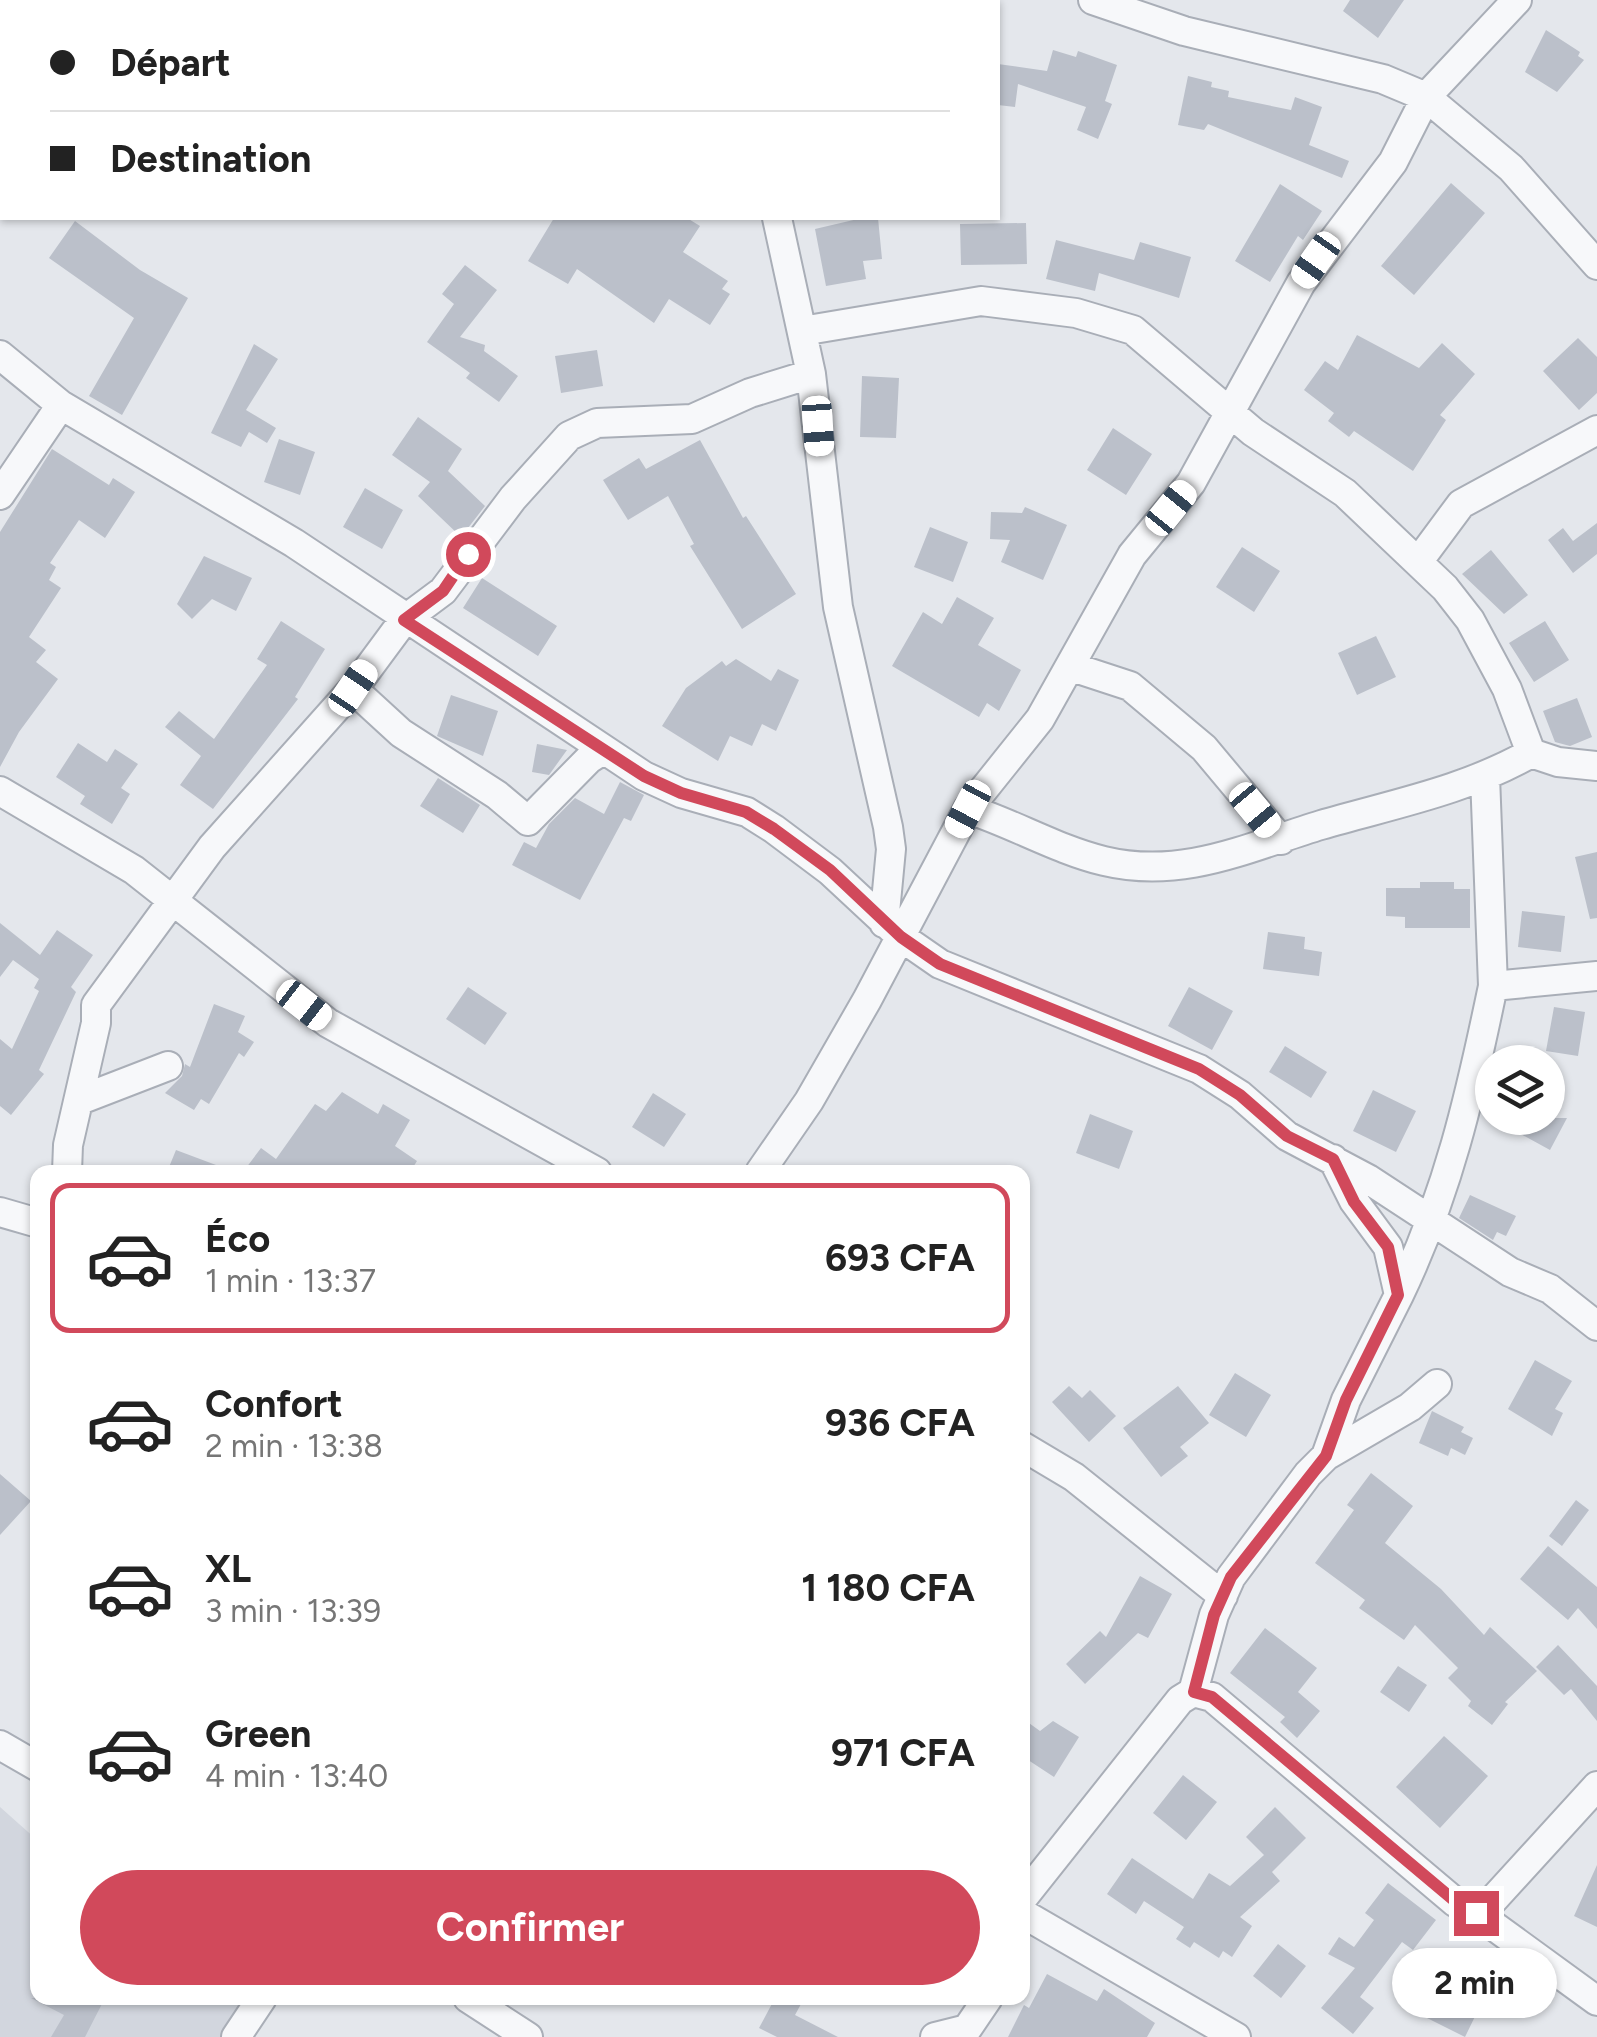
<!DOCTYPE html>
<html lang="fr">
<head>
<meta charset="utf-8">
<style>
	:root { --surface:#fff; --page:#f6f6f6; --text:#222; --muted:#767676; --line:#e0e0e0; --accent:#d1495b }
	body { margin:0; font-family:Figtree,sans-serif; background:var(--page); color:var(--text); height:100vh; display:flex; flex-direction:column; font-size:38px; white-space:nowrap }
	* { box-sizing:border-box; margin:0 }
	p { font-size:32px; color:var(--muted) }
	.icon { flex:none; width:55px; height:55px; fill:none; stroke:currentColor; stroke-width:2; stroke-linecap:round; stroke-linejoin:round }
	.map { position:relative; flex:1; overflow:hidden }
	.side { position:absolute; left:30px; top:1165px; width:1000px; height:840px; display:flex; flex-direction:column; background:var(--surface); border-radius:20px; box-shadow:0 2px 8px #0004 }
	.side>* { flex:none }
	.top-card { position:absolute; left:0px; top:0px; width:1000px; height:220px; box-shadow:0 2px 8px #0004; display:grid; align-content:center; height:220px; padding:0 50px; background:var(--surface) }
	.buttons { position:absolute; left:1475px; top:1045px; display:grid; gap:20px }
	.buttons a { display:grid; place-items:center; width:90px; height:90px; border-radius:50%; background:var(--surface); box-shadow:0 2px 8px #0004; font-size:50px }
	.end { position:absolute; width:45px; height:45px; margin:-22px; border:12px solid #d1495b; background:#fff; box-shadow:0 0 0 5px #fff }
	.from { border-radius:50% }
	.bubble { position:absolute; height:70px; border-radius:35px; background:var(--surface); box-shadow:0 2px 8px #0004; font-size:32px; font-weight:700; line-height:70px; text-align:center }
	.car { position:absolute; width:30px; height:60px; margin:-30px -15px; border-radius:12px; box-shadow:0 0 8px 2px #0007; background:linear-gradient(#fff 24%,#345 0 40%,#fff 0 76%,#345 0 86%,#fff 0) }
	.top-card b { display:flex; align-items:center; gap:35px; height:95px; font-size:38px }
	.top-card b+b { border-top:2px solid var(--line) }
	.top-card i { width:25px; height:25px; background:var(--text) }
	ul { padding:18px 0 0; list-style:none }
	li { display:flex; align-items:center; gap:30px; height:150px; margin:0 20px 15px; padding:0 30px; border:5px solid transparent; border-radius:20px }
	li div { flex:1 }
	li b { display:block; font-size:38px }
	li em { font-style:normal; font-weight:700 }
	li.selected { border-color:var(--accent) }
	li>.icon { width:90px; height:90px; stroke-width:1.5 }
	.cta { display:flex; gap:20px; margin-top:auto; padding:20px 50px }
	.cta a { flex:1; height:115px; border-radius:60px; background:var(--accent); color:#fff; font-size:40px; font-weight:700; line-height:115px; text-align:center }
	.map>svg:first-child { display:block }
	.built { fill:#d2d6de }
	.building { fill:#bbc0ca }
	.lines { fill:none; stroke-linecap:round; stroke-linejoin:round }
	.minor-casing { stroke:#a9aeb7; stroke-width:32 }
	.minor { stroke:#f7f8fa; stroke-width:28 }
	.route { stroke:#d1495b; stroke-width:12 }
</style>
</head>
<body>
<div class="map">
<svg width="1597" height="2037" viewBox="0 0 1597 2037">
	<rect width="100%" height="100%" fill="#e4e7ec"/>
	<path class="built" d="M0,1807L37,1840L38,1998H250L223,2037H0Z"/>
	<path class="building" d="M1350,0H1404L1378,38L1343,11Z
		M1546,30L1580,52L1578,56L1584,60L1557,92L1525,72Z
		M1053,50L1076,57L1078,51L1117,65L1105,101L1112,104L1098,139L1077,130L1086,107L1018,84L1015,107L998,105V64L1047,71Z
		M1188,76L1212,82L1211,87L1229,91L1228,97L1291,110L1295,97L1322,107L1309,145L1349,161L1342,178L1208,124L1204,130L1178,125Z
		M1451,183L1485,213L1414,295L1381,266Z
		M1280,184L1322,211L1303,240L1298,236L1270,282L1235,261Z
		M554,218H687L700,226L683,252L728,281L722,289L730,294L710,325L669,299L654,323L577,269L568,284L528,261Z
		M862,218H878L882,259L863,261L866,279L826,286L815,229Z
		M75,221L140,270L188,298L122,415L89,396L134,318L49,258Z
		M1026,223L1027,264L961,265L960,224Z
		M1056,240L1134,260L1140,242L1191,257L1179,298L1099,273L1095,291L1046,279Z
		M465,265L497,290L460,337L485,345L484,351L518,376L499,402L466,378L470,373L427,342L454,304L442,294Z
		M1357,335L1419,368L1442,343L1475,374L1440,415L1446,420L1413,471L1354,431L1349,437L1328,421L1334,413L1304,390L1325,361L1338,370Z
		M1578,338L1597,357V393L1579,410L1543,371Z
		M254,344L278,359L246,410L276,428L267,443L249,432L241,447L211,433Z
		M597,350L603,386L561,393L555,356Z
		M862,376L899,378L896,438L860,437Z
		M418,417L462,449L448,471L485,506L461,537L418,496L430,482L392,455Z
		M1113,428L1152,454L1126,495L1087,470Z
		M279,439L315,452L300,495L264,482Z
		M700,440L743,518L746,516L796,594L742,629L690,546L694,544L668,496L628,520L603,480L639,458L646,469Z
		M52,449L109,485L113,478L135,492L105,538L79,520L50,563L56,567L49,580L61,588L29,637L46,650L36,662L58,679L19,732L0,767V532Z
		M365,488L403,510L382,549L343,527Z
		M1025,507L1067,525L1043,580L1001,562L1010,540L990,539L991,512L1022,513Z
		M1597,523V554L1573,573L1548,540L1563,528L1573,541Z
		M930,527L968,542L953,582L914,567Z
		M1242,547L1280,571L1254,612L1216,587Z
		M1491,550L1528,595L1504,614L1462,574Z
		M204,556L252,578L236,611L212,599L192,619L177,604Z
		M482,578L557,626L538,656L463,608Z
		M957,597L994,618L978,645L1021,670L999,711L987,703L979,717L892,666L923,612L942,624Z
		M281,621L325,649L295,697L298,699L213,809L180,785L201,756L165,727L179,711L214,739L267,665L257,659Z
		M1545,621L1569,660L1534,682L1509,643Z
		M1376,636L1396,677L1357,695L1338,653Z
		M736,659L771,681L778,669L799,680L776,731L762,724L752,746L730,736L718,761L662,726L686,688L722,661L726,666Z
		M451,695L498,711L483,756L437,736Z
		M1577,698L1592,737L1570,746L1555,742L1543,711Z
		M78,743L107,762L115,749L138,764L121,788L130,794L112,824L80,804L85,796L56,777Z
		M537,744L567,750L549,775L532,772Z
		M438,778L480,805L463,833L420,806Z
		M620,782L644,795L631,821L624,818L580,900L512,865L524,842L536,848L549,824L575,798L604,814Z
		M1597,852V918L1590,919L1575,857Z
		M1420,882H1454V889H1470V928H1405V917L1386,916V888H1420Z
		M1522,911L1565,916L1561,952L1518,947Z
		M0,923L40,955L57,930L93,955L71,987L76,992L39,1070L44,1074L11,1115L0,1106V1039L12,1049L39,991L34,988L39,979L13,960L0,977Z
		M1268,932L1305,937L1304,949L1322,952L1319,976L1263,969Z
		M468,987L507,1013L485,1045L446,1019Z
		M1189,987L1233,1011L1212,1050L1168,1026Z
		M214,1004L245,1016L238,1032L254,1042L244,1057L239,1053L209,1104L201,1099L194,1110L165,1093L182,1076L185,1064L190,1067Z
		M1554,1007L1585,1012L1578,1056L1546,1051Z
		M1285,1046L1327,1072L1311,1098L1269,1072Z
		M1373,1090L1416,1111L1396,1152L1353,1131Z
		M342,1092L378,1114L383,1104L410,1120L395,1146L417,1161L410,1172H243L261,1148L276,1159L315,1104L326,1111Z
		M653,1093L686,1114L664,1147L632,1127Z
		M1090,1114L1133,1131L1119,1169L1076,1153Z
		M1524,1118H1567L1550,1150L1517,1132Z
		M176,1150L232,1171V1172H167Z
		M1470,1195L1516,1216L1506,1236L1497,1232L1493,1240L1459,1218Z
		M1535,1360L1572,1381L1555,1409L1563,1413L1552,1436L1508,1409Z
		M1235,1373L1271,1395L1246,1437L1209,1415Z
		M1069,1386L1082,1398L1090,1390L1116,1416L1089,1442L1052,1402Z
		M1178,1386L1209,1423L1180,1447L1188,1456L1161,1477L1123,1428Z
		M1432,1411L1464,1427L1461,1432L1473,1438L1465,1455L1451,1448L1448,1456L1419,1443Z
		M1371,1473L1413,1506L1385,1543L1441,1589L1484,1635L1490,1627L1537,1671L1505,1702L1508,1704L1492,1725L1468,1706L1471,1701L1448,1678L1458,1668L1415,1625L1404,1640L1359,1608L1365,1600L1315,1563L1354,1510L1347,1505Z
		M0,1474L31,1501L0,1535Z
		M1576,1500L1589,1510L1562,1546L1549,1536Z
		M1548,1546L1597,1587V1629L1578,1608L1568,1620L1520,1579Z
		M1140,1576L1172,1594L1148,1638L1138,1633L1085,1684L1066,1664L1100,1631L1106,1637Z
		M1265,1628L1317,1668L1298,1692L1320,1711L1297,1738L1280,1722L1285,1717L1230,1673Z
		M1558,1645L1597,1686V1721L1571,1689L1564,1695L1536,1667Z
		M1398,1666L1427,1685L1409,1712L1380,1692Z
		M1022,1718L1040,1731L1053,1721L1079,1737L1054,1777L1022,1756Z
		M1444,1736L1488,1776L1440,1828L1396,1787Z
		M1183,1775L1217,1802L1186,1840L1153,1813Z
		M1275,1807L1306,1838L1272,1872L1280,1881L1240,1917L1252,1926L1232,1957L1223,1951L1219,1958L1194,1942L1190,1948L1176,1939L1184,1927L1144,1901L1136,1914L1107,1894L1132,1858L1193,1899L1209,1873L1230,1886L1264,1855L1246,1837Z
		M1597,1865V1927L1574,1916Z
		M1388,1883L1436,1920L1413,1950L1402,1942L1360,1997L1374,2008L1353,2034L1321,2008L1355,1968L1328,1954L1339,1937L1354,1947L1374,1920L1365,1913Z
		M1278,1944L1306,1966L1281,1998L1253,1976Z
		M1047,1974L1097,2001L1104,1989L1155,2023L1147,2037H1008L1024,2005L1029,2008Z
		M1448,1977L1485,1996L1465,2037L1427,2018Z
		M31,1998H105L85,2037H51L64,2015Z
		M775,1998L801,2004L795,2015L838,2037H777L759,2028Z"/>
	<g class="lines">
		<defs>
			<path id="minor" d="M734,0L739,2
				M1517,0L1426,97L1511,168L1597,265
				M777,218L811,374L838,607L888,827L891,849L884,923
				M802,331L981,301L1076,313L1133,330L1253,432L1345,493L1445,588L1470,620L1507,689L1531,753C1464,791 1393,804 1321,825C1248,847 1183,880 1104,861C1058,850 1014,824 968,809
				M0,355L61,405L0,495
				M61,405L294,543L644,776L681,793L747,812L774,829L830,871L901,937L940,964L1199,1069L1240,1095L1287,1136L1368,1179L1510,1272L1550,1289L1597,1326
				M1418,562L1461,504L1597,430
				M1072,667L1130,686L1204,748L1281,840
				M353,689L401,733L497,795L528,821L589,759L603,750
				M1531,753L1558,762L1597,766
				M1485,776L1493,986L1597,976
				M0,791L134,870L328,1023L597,1172
				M80,1100L168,1066
				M67,1172L68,1145L96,1023V1005L212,847L353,689L404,620L443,591L513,498L569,436L597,423L692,419L750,393L811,374
				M760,1172L809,1101L867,1000L968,809L1040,719L1132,555L1191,483L1301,283L1393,162L1426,97L1383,79L1184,31L1093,0
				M0,1212L38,1223
				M1399,1295C1448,1193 1470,1097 1493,986
				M1022,1446L1074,1477L1223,1596
				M1326,1456L1346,1400L1399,1295L1388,1247L1354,1201L1333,1159
				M1193,1692L1214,1615L1231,1577L1308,1474L1326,1456L1410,1407L1437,1384
				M0,1745L38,1767
				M1022,1899L1180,1700L1193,1692L1212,1697L1455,1902L1476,1913L1492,1901L1597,1786
				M1022,1913L1236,2037
				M1476,1913L1597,2001
				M468,1998L528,2037
				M236,2037L262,1998
				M935,2037L967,2029L988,1998"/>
		</defs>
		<use href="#minor" class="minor-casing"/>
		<use href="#minor" class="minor"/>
	</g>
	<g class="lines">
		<path class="route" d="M468,554L443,591L404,620L644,776L681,793L746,812L774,829L830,870L901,937L940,964L1199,1069L1240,1095L1287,1136L1333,1159L1354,1202L1388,1247L1398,1295L1346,1400L1326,1456L1231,1577L1214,1615L1194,1692L1212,1697L1456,1902L1476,1913"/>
	</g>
</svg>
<div class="buttons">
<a><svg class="icon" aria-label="layers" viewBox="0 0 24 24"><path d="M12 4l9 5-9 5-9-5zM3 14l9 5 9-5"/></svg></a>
</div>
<i class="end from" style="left:468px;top:554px"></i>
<i class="end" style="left:1476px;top:1913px"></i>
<div class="bubble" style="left:1392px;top:1948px;width:165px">2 min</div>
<i class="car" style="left:1316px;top:260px;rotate:215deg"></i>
<i class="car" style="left:818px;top:426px;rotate:176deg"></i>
<i class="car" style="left:1171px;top:508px;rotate:39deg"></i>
<i class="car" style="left:353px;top:688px;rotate:34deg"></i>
<i class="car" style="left:968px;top:809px;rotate:208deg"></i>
<i class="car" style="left:1255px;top:810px;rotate:140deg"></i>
<i class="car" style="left:304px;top:1005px;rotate:128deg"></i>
<div class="top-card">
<b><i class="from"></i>Départ</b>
<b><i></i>Destination</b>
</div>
<section class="side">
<ul>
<li class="selected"><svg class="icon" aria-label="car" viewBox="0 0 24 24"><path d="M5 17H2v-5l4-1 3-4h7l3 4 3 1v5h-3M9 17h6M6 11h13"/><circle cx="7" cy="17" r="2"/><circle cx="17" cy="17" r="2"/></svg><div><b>Éco</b><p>1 min · 13:37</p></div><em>693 CFA</em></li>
<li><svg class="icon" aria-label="car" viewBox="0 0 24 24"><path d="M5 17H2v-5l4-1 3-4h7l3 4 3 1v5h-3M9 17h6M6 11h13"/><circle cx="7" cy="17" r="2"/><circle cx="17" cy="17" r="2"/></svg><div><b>Confort</b><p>2 min · 13:38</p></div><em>936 CFA</em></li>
<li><svg class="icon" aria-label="car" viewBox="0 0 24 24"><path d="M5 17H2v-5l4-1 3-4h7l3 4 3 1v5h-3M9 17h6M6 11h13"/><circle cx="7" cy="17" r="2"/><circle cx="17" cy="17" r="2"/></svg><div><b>XL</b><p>3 min · 13:39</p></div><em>1 180 CFA</em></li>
<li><svg class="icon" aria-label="car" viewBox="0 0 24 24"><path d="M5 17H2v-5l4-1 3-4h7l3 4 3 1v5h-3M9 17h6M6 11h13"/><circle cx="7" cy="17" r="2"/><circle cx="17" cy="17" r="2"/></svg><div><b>Green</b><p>4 min · 13:40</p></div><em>971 CFA</em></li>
</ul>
<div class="cta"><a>Confirmer</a></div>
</section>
</div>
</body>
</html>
